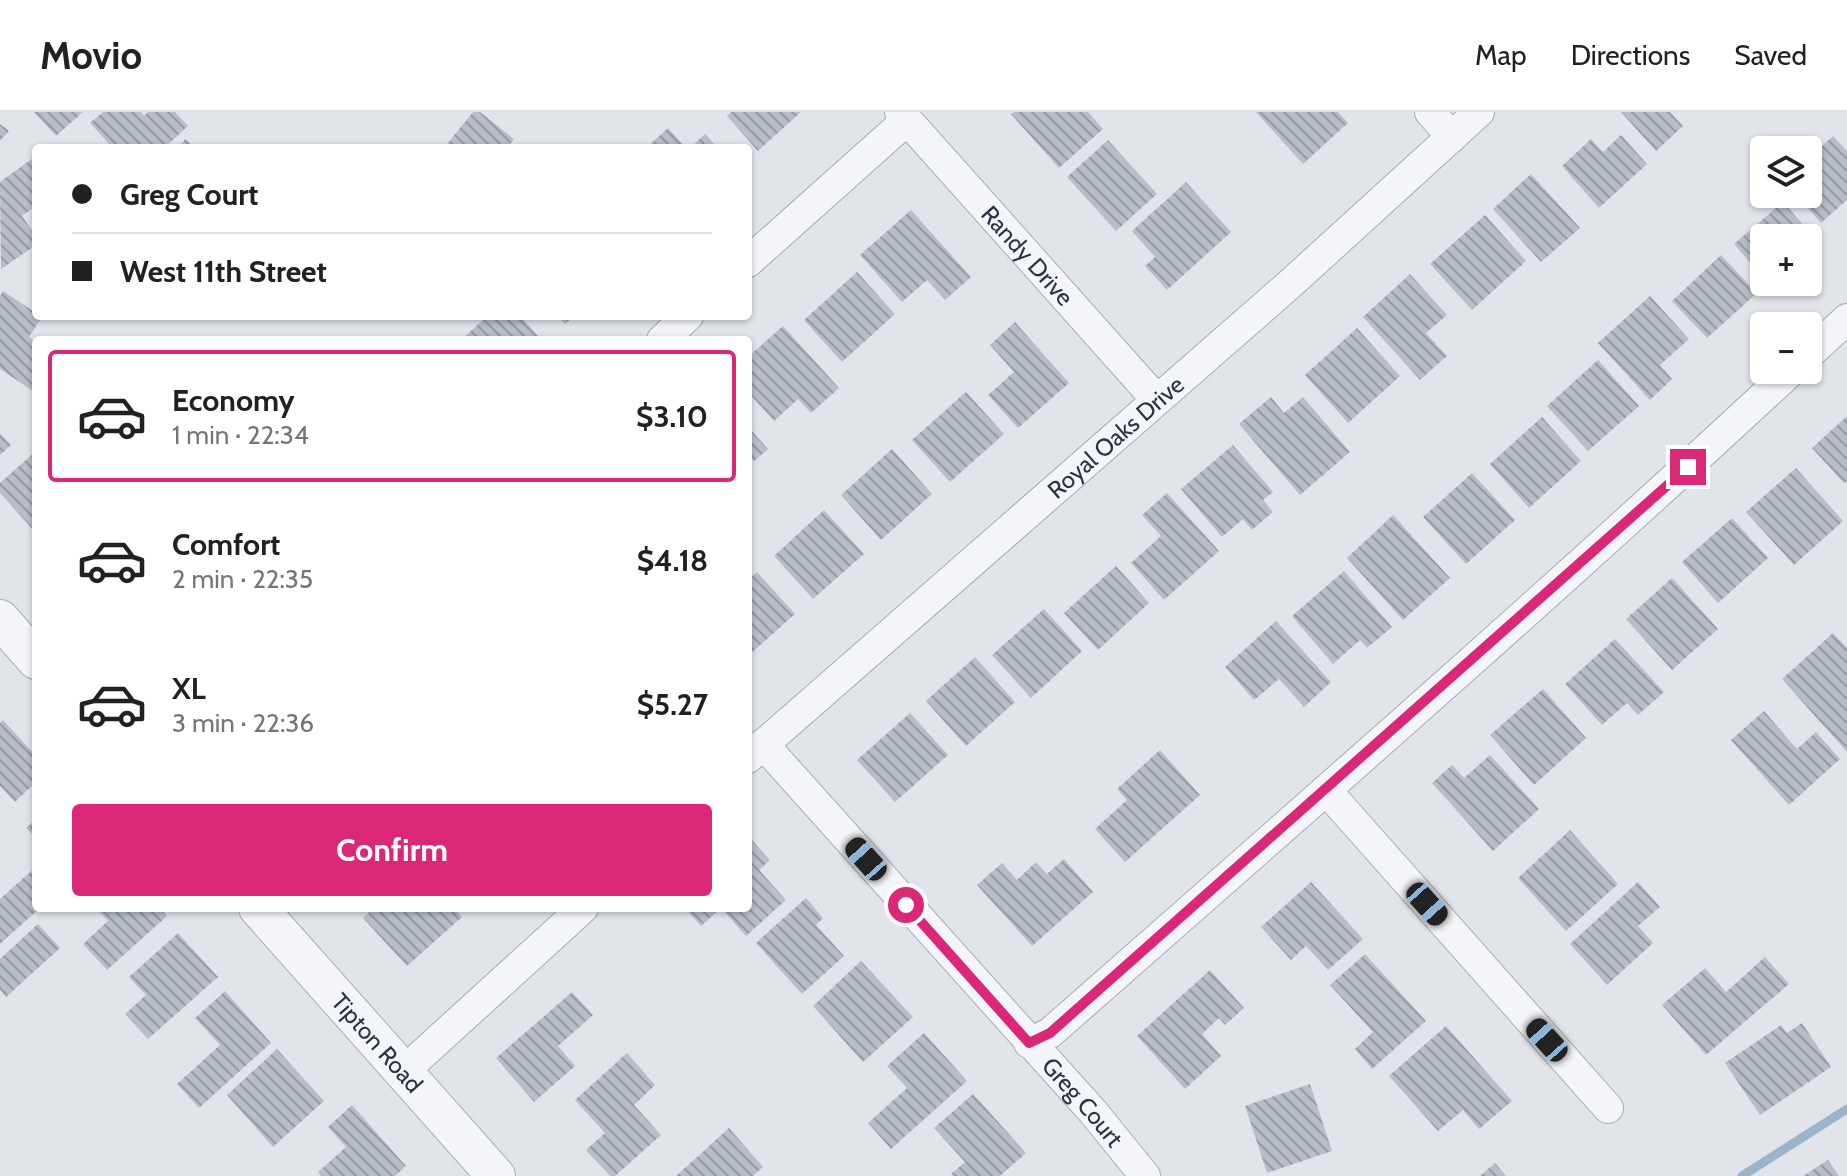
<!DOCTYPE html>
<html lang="en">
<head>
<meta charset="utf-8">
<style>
	:root { --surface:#fff; --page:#f6f6f6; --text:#202124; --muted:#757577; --line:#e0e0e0; --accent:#db2777 }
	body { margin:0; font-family:Cabin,sans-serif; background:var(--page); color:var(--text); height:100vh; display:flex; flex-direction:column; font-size:30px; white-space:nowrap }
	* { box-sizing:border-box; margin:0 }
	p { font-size:26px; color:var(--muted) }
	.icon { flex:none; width:44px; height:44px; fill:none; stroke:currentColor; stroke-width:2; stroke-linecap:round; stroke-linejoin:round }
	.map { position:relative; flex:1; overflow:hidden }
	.drawer { position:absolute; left:32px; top:224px; width:720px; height:576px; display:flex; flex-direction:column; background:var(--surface); border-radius:8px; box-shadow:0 2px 6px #0004 }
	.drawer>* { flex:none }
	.top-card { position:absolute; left:32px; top:32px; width:720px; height:176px; border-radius:8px; box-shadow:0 2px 6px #0004; display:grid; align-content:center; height:176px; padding:0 40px; background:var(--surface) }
	.fabs { position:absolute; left:1750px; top:24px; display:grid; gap:16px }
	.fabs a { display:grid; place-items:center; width:72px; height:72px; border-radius:8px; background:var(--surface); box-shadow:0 2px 6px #0004; font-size:40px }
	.end { position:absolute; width:36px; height:36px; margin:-18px; border:10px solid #db2777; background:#fff; box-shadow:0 0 0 4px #fff }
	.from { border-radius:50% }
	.car { position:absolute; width:24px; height:48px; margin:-24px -12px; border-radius:10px; box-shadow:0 0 6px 2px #0007; background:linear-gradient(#222 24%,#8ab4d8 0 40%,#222 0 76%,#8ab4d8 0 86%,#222 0) }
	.top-card b { display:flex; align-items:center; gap:28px; height:76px; font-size:30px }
	.top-card b+b { border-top:2px solid var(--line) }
	.top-card i { width:20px; height:20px; background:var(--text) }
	ul { padding:14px 0 0; list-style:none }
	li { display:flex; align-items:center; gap:24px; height:132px; margin:0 16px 12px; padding:0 24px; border:4px solid transparent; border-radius:8px }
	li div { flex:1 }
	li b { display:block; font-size:30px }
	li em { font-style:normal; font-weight:700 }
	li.active { border-color:var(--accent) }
	li>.icon { width:72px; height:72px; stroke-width:1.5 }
	.primary-button { display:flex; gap:16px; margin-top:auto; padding:16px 40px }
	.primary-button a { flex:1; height:92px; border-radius:8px; background:var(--accent); color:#fff; font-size:32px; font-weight:700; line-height:92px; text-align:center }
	header { display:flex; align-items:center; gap:48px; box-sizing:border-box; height:112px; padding:0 40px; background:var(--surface); border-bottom:2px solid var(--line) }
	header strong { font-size:38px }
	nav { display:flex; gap:44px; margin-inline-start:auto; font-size:28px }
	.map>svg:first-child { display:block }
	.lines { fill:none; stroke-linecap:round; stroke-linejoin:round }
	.stream { stroke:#9cb4c9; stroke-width:9 }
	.building { fill:url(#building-back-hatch) }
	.minor-casing { stroke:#a6acb4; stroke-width:32 }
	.tertiary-casing { stroke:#a6acb4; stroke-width:40 }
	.minor { stroke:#f4f5f8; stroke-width:30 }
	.tertiary { stroke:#f4f5f8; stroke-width:38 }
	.route { stroke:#db2777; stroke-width:10 }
	.labels { text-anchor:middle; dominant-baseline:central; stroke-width:6; stroke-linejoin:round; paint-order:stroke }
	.street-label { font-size:24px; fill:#293341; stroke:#f1f3f7 }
</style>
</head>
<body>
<header>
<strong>Movio</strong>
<nav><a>Map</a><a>Directions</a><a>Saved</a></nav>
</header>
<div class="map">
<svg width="1847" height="1064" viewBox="0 0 1847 1064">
	<defs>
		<pattern id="building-back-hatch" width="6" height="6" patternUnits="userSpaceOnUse" patternTransform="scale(2)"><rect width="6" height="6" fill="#b8bec6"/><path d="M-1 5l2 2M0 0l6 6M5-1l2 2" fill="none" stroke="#969ba2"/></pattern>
	</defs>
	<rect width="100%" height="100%" fill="#e1e5ea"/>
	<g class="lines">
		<path class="stream" d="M1742,1064L1847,997"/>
	</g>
	<path class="building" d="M34,0H83L56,24Z
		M103,0H141L144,4L148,0H175L188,14L164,36H108L111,34L90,11Z
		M473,0H480L514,27L507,36H444Z
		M731,0H801L758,39L727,4Z
		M1014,0H1088L1103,17L1059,56L1011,2Z
		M1256,0H1338L1348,11L1303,52Z
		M1621,0H1670L1683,14L1656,39Z
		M0,12L9,19L0,29Z
		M668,16L686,36H646Z
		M705,22L718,36H690Z
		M1621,23L1647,52L1599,96L1562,54L1591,27L1603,40Z
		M1833,24L1847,39V88L1821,111L1795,82H1808V47Z
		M186,27L195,36H176Z
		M1108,28L1157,82L1116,119L1067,65Z
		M36,44V94L22,104L36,124V133L1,157L0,70Z
		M1531,62L1580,116L1541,150L1493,97Z
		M1186,70L1231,120L1167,178L1145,154L1155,145L1132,119Z
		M1783,90L1820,132L1808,142V126H1764V167L1734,132Z
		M911,98L971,165L945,188L927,168L902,190L860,143Z
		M1485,103L1526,149L1472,198L1430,152Z
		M1721,143L1757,181L1707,226L1672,189Z
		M857,160L895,202L842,250L804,208Z
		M1410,162L1447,203L1426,221L1447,244L1420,268L1363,205Z
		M3,179L36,201V204L42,205L29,225L36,230V281L0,257V184Z
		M1650,184L1689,227L1660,253L1672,267L1650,288L1598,231Z
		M481,204H520L542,228H461L484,207Z
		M558,204H574L565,212Z
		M1015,210L1069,271L1018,316L988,283L1014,260L990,233Z
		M783,214L839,276L811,301L798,287L774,309L748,280V245Z
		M1357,216L1400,264L1348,311L1305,263Z
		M1598,248L1639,294L1588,339L1547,294Z
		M966,280L1004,322L950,370L912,328Z
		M1271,285L1284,301L1303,285L1350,340L1300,383L1239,312Z
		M1847,304V369L1844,371L1812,336Z
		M1542,305L1581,349L1529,396L1490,352Z
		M748,315L768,337L754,349L748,343Z
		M0,322L11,333L0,343Z
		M1233,333L1273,380L1263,388L1273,400L1252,418L1243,407L1222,425L1181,377Z
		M892,337L932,382L881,428L841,383Z
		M36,339V421L0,381V371Z
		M1796,356L1843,409L1794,453L1746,400Z
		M1472,361L1515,408L1466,452L1423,405Z
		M1167,381L1219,439L1164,488L1131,451L1161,424L1142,403Z
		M824,398L864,442L813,487L774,444Z
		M1393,403L1450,466L1403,508L1347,446Z
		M1732,406L1768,446L1718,491L1682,450Z
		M1116,454L1149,491L1098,538L1064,501Z
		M1344,459L1392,515L1367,536L1360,528L1333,552L1292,504Z
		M757,460L795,502L748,544V468Z
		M1672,466L1718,517L1672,558L1626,507Z
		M1044,497L1082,539L1031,586L992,543Z
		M1276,509L1331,570L1304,595L1279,567L1254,588L1225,555Z
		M1833,521L1847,536V640L1782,567Z
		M1615,527L1664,580L1638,603L1627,591L1602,613L1565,572Z
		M975,545L1015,590L966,634L926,589Z
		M1543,577L1586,626L1534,673L1490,623Z
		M1764,599L1797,637L1816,620L1840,647L1789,693L1731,628Z
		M910,601L948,643L895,690L857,648Z
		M3,608L36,644V670L15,690L0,674V611Z
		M1160,638L1200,683L1125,750L1095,717L1127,688L1117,677Z
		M1490,643L1539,697L1493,739L1432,671L1452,653L1464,666Z
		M36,707V726L26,716Z
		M1570,718L1618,772L1566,819L1518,766Z
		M750,726L770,748L759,758L786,788L746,824L721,796L701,814L685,796H748Z
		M1064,747L1093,780L1032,834L977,773L1002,751L1017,768L1036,750L1047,762Z
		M36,755V796H40L0,832V787Z
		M1311,770L1363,827L1328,858L1306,834L1291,848L1261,815Z
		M1638,770L1660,795L1638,814L1653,831L1607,873L1570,832Z
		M806,786L823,806L816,813L844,844L802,882L756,831Z
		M96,796H160L167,804L107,858L83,832L108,809Z
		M374,796H454L462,805L407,854L363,806Z
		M38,812L60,836L6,885L0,878V847Z
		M178,821L218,865L148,927L125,902L146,883L129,865Z
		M1365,842L1426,909L1372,957L1355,937L1373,920L1330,873Z
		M1765,845L1789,872L1706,943L1662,893L1705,856L1726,880Z
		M861,849L913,905L863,950L813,894Z
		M1210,858L1244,896L1225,913L1219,906L1202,922L1221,944L1185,977L1137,924Z
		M225,879L271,931L199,996L177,972L220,933L195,906Z
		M572,880L593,903L558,934L575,954L534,990L496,946Z
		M1802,911L1831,955L1760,1003L1725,951L1781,913L1787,921Z
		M1446,914L1512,989L1479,1017L1463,998L1438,1019L1389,964Z
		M924,921L967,969L891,1037L868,1011L907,976L887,954Z
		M277,937L324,989L273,1035L227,983Z
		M627,941L655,973L634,993L661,1023L615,1064H610L586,1038L605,1021L575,988Z
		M1310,972L1332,1039L1267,1061L1245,994Z
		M973,982L1026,1041L1000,1064H953L951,1062L965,1050L934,1016Z
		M352,993L406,1054L395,1064H321L318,1060L346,1035L328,1015Z
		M729,1016L763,1055L753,1064H676Z
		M1828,1048L1839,1064H1803Z
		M1495,1051L1506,1064H1480Z"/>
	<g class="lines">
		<defs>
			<g id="minor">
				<path id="s1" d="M900,0L1156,287"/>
				<path d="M1430,0L1452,25"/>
				<path d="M748,150L907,8"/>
				<path d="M662,228L688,204"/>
				<path d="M1808,243L1847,207"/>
				<path id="s2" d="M763,632L1094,1001L1145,1064"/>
				<path id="s3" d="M748,646L1290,172L1479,0"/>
				<path d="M1326,678L1608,996"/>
				<path d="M1029,931L1050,921C1299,702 1549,484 1792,258"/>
				<path d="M403,960L583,796"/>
			</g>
			<g id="tertiary">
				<path d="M0,507L36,548"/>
				<path id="s4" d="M258,796L496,1064"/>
			</g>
		</defs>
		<use href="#minor" class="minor-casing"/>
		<use href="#tertiary" class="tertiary-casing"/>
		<use href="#minor" class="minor"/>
		<use href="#tertiary" class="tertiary"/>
	</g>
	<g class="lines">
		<path class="route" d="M906,793L1029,931L1050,921L1688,355"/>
	</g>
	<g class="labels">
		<g class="street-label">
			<text stroke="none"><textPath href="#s1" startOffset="192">Randy Drive</textPath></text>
			<text stroke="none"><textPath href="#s3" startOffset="488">Royal Oaks Drive</textPath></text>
			<text stroke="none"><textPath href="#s4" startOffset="180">Tipton Road</textPath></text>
			<text stroke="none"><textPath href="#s2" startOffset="480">Greg Court</textPath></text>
		</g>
	</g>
</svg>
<div class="fabs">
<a><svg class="icon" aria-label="layers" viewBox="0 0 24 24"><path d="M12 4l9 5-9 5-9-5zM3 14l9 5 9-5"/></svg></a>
<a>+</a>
<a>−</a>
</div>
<i class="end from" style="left:906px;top:793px"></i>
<i class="end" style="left:1688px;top:355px"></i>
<i class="car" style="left:866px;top:747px;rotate:318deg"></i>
<i class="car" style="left:1427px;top:792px;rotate:138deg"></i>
<i class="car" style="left:1547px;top:928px;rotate:318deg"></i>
<div class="top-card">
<b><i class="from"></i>Greg Court</b>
<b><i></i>West 11th Street</b>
</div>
<section class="drawer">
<ul>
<li class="active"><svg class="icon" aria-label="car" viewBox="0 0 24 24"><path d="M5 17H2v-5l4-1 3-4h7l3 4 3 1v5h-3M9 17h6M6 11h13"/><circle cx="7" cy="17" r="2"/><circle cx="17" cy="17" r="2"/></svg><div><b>Economy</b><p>1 min · 22:34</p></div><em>$3.10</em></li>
<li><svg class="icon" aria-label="car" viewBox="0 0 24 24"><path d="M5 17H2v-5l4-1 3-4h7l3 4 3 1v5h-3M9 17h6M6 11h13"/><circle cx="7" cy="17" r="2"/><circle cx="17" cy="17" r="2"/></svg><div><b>Comfort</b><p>2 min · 22:35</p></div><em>$4.18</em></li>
<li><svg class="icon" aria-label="car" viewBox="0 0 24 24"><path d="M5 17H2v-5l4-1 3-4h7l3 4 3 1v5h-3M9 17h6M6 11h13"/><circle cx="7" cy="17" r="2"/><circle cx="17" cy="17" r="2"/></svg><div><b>XL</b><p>3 min · 22:36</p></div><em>$5.27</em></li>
</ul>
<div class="primary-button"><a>Confirm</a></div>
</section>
</div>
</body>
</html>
